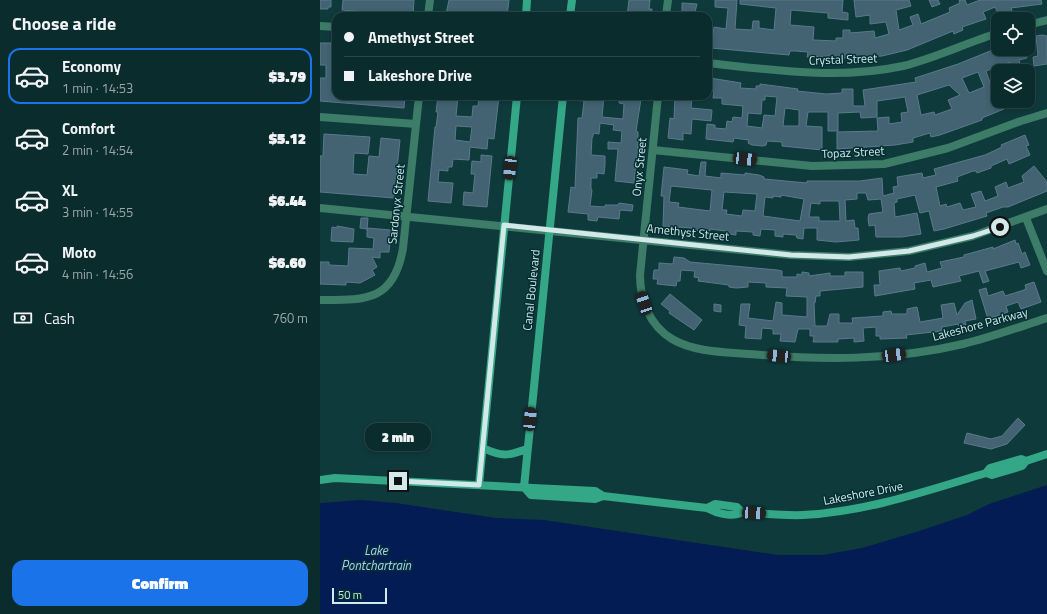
<!DOCTYPE html>
<html lang="en">
<head>
<meta charset="utf-8">
<style>
	:root { --surface:#0b2c2d; --page:#143435; --text:#f1f3f6; --muted:#9aa7aa; --line:#2b4849; --accent:#1a73e8 }
	body { margin:0; font-family:"Titillium Web",sans-serif; background:var(--page); color:var(--text); height:100vh; display:flex; flex-direction:column; font-size:15px; white-space:nowrap }
	* { box-sizing:border-box; margin:0 }
	p { font-size:13px; color:var(--muted) }
	.icon { flex:none; width:22px; height:22px; fill:none; stroke:currentColor; stroke-width:2; stroke-linecap:round; stroke-linejoin:round }
	.map { position:relative; flex:1; overflow:hidden }
	.side { display:flex; flex-direction:column; background:var(--surface); width:320px }
	.side>* { flex:none }
	.hud { position:absolute; left:12px; top:12px; width:380px; height:88px; border-radius:12px; box-shadow:0 2px 6px #0003,0 0 0 1px var(--line); display:grid; align-content:center; height:88px; padding:0 12px; background:var(--surface) }
	.controls { position:absolute; left:671px; top:12px; display:grid; gap:8px }
	.controls a { display:grid; place-items:center; width:44px; height:44px; border-radius:8px; background:var(--surface); box-shadow:0 2px 6px #0003,0 0 0 1px var(--line); font-size:20px }
	.scale { position:absolute; left:12px; bottom:10px; width:55px; box-sizing:border-box; padding-left:4px; border:2px solid #d2e8e9; border-top:0; font-size:11px; line-height:14px; white-space:nowrap; color:#d2e8e9; -webkit-text-stroke:3px #032f32; paint-order:stroke }
	.end { position:absolute; width:18px; height:18px; margin:-9px; border:5px solid #d2e8e9; background:#111; box-shadow:0 0 0 2px #111 }
	.from { border-radius:50% }
	.bubble { position:absolute; height:28px; border-radius:12px; background:var(--surface); box-shadow:0 2px 6px #0003,0 0 0 1px var(--line); font-size:13px; font-weight:800; line-height:28px; text-align:center }
	.car { position:absolute; width:12px; height:24px; margin:-12px -6px; border-radius:5px; box-shadow:0 0 3px 1px #0007; background:linear-gradient(#222 24%,#8ab4d8 0 40%,#222 0 76%,#8ab4d8 0 86%,#222 0) }
	.hud b { display:flex; align-items:center; gap:14px; height:38px; font-size:15px }
	.hud b+b { border-top:1px solid var(--line) }
	.hud i { width:10px; height:10px; background:var(--text) }
	ul { padding:0; list-style:none }
	li { display:flex; align-items:center; gap:12px; height:56px; margin:0 8px 6px; padding:0 4px; border:2px solid transparent; border-radius:12px }
	li div { flex:1 }
	li b { display:block; font-size:15px }
	li em { font-style:normal; font-weight:800 }
	li.current { border-color:var(--accent) }
	li>.icon { width:36px; height:36px; stroke-width:1.5 }
	h2 { padding:0 12px; font-size:18px; line-height:48px }
	.pay { display:flex; align-items:center; gap:10px; height:44px; padding:0 12px; font-size:15px }
	.pay p { margin-inline-start:auto }
	.button { display:flex; gap:8px; margin-top:auto; padding:8px 12px }
	.button a { flex:1; height:46px; border-radius:12px; background:var(--accent); color:#fff; font-size:16px; font-weight:800; line-height:46px; text-align:center }
	main { display:flex; flex:1; min-height:0 }
	.map>svg:first-child { display:block }
	.water { fill:#031d54 }
	.building { fill:#436373; stroke:#597a8b; fill-rule:evenodd }
	.lines { fill:none; stroke-linecap:round; stroke-linejoin:round }
	.street { stroke:#3d7d68; stroke-width:8 }
	.secondary { stroke:#34a786; stroke-width:8 }
	.route { stroke:#d2e8e9; stroke-width:5 }
	.labels { text-anchor:middle; dominant-baseline:central; stroke-width:3; stroke-linejoin:round; paint-order:stroke }
	.street-label { font-size:12px; fill:#d2e8e9; stroke:#032f32 }
	.water-label { font-size:13px; font-style:italic; fill:#aac8fd; stroke:#032f32 }
</style>
</head>
<body>
<main>
<section class="side">
<h2>Choose a ride</h2>
<ul>
<li class="current"><svg class="icon" aria-label="car" viewBox="0 0 24 24"><path d="M5 17H2v-5l4-1 3-4h7l3 4 3 1v5h-3M9 17h6M6 11h13"/><circle cx="7" cy="17" r="2"/><circle cx="17" cy="17" r="2"/></svg><div><b>Economy</b><p>1 min · 14:53</p></div><em>$3.79</em></li>
<li><svg class="icon" aria-label="car" viewBox="0 0 24 24"><path d="M5 17H2v-5l4-1 3-4h7l3 4 3 1v5h-3M9 17h6M6 11h13"/><circle cx="7" cy="17" r="2"/><circle cx="17" cy="17" r="2"/></svg><div><b>Comfort</b><p>2 min · 14:54</p></div><em>$5.12</em></li>
<li><svg class="icon" aria-label="car" viewBox="0 0 24 24"><path d="M5 17H2v-5l4-1 3-4h7l3 4 3 1v5h-3M9 17h6M6 11h13"/><circle cx="7" cy="17" r="2"/><circle cx="17" cy="17" r="2"/></svg><div><b>XL</b><p>3 min · 14:55</p></div><em>$6.44</em></li>
<li><svg class="icon" aria-label="car" viewBox="0 0 24 24"><path d="M5 17H2v-5l4-1 3-4h7l3 4 3 1v5h-3M9 17h6M6 11h13"/><circle cx="7" cy="17" r="2"/><circle cx="17" cy="17" r="2"/></svg><div><b>Moto</b><p>4 min · 14:56</p></div><em>$6.60</em></li>
</ul>
<div class="pay"><svg class="icon" aria-label="cash" viewBox="0 0 24 24"><path d="M3 7h18v10H3z"/><circle cx="12" cy="12" r="2"/></svg>Cash<p>760 m</p></div>
<div class="button"><a>Confirm</a></div>
</section>
<div class="map">
<svg width="727" height="614" viewBox="0 0 727 614">
	<rect width="100%" height="100%" fill="#0f3a3c"/>
	<path class="water" d="M727,485V614H0V503L41,500L76,503L176,518L224,520L458,555H503L542,548L599,531L647,515L669,504Z"/>
	<path class="building" d="M0,0H11V7H8V9H0Z
		M23,0H94L93,16L22,10Z
		M129,0H189L187,16L147,14L146,16H131V14H126Z
		M309,0H330L329,9H332L331,16H307Z
		M395,0H417L415,29L432,30L433,21H439V28L454,30L456,8L420,4V0H523L522,12L528,13V20L508,18V13L471,10L470,25L494,27L493,40L516,41V38H523V30H530V33L554,31L555,38L569,34L566,22L550,24V15L536,17L534,0H589L591,6L576,10L579,30L593,25L590,17L598,14L601,24L630,12L629,8L640,3L639,0H645L647,5L660,0H721L722,4L691,8L692,11L690,12L691,14L681,16L679,15L675,7L663,12L666,19L642,27L643,30L634,34L633,31L587,50L562,56L538,58H511L510,56L487,57L488,52L475,51H470L469,55L391,48L394,27L406,29L408,8L395,7Z
		M609,0H618L620,4L612,7Z
		M362,3L377,4L374,16H362Z
		M722,35L727,36V64L714,66L713,57L718,56L716,36Z
		M0,43H11L12,55H15L16,96H85L84,108L0,101V78H6V65H0Z
		M675,49H704L707,58L699,60L702,71H692L690,62L666,71L673,91L678,89V101H681L684,109L662,118V120L620,135L611,137L610,133L593,138V142L575,145L517,149V132L558,131L557,118L569,117V124L582,122L581,113L588,112L585,97L557,101V117L541,118L540,112L518,113V131H508V112H488L486,126L502,127V150L462,146V142L447,141L446,145L443,146L432,145L428,143L429,140L414,138L413,142L386,139L387,124L395,125V128L406,129L407,121L412,122L413,117L422,118L423,106L402,104V98H393L394,91H389L390,78L421,83L420,88L436,89V86H440V84L478,89L477,91L506,94L522,93V89H533V106H545L543,90L596,82L595,78L638,64ZM658,72L664,87L649,93L642,78ZM629,85L640,95L628,100L632,109L615,115L614,112L601,115L597,95ZM445,96L457,97L455,116L444,115L442,128L427,126L428,113L441,114L442,100H445ZM465,108L479,110V126H463Z
		M118,96H138L136,116L152,117L153,106H158L159,96H179L174,139L168,138L167,149L150,147L149,160L133,159L132,167H128V171L119,170L118,182L133,183L131,203L108,201L115,127H116L118,112H116ZM136,126L152,127L150,142L135,140Z
		M252,96H284L282,117L303,119L304,104L299,103L300,96L321,99L316,131L318,132V148L314,183L295,181L298,149H288V142L301,143L302,131L293,130L294,125L280,123L279,134L274,133L272,138L271,155L285,156V165L284,174L277,173V178H271V189L272,190L270,206L285,207V205H298L299,203L313,205L312,211L300,210L299,219L278,217L277,221L268,220V214L248,212L251,187L255,188L258,118H262L264,101L252,100Z
		M355,96L372,97L371,108L392,110L391,121L372,119L371,134L363,133V140L348,138L350,118L354,119Z
		M4,134L50,137L48,154L34,153L33,174L47,175L49,156L59,157L61,138L80,140L74,198L0,192V156H3Z
		M705,135L709,145L706,146L710,155L689,164L687,159L671,166V168L657,173L656,171H653L637,177L638,181L616,187L620,206L626,204L627,207L640,203L643,210L656,207L651,194L661,191L665,201L678,196L675,187L686,182L688,188L704,182L702,176L714,166L727,182V191L688,207H683L666,213L667,216L624,229L614,231L609,211L600,213L595,195L577,199V202L574,203L575,217L597,213L601,234L582,237H556L555,225L549,226L548,218L549,214L563,212L561,199L548,200L546,193H537V199L525,200L526,221L534,220L535,228H538L539,240L516,242L497,240V228H484L483,239L477,238L476,235L463,234V237L455,236V230L441,229L440,236L433,235V232L416,231V235L409,234L406,231L390,229V231H383L372,230V228L343,226L344,196H341L344,167L368,170L367,174L379,176L381,162H386L385,176L401,178V173L425,175V173L439,175L444,177V179L487,183V181H540L562,178L563,196L574,193L573,187L578,186L577,177L602,173L603,178L616,175L614,169L665,155L682,147L681,145ZM351,186L392,190L390,211L358,207L359,203L349,202ZM404,192L437,194L435,211L423,210L422,216L406,214L407,210H402ZM461,195L484,199L480,221L443,216L445,197L453,198V196L461,197ZM500,201H519L520,221H499V217H489L491,203L500,204Z
		M161,155L172,156L167,207L143,205L144,192L153,193L155,174H151L152,161L161,162Z
		M41,218H48L47,229L40,228Z
		M17,226L34,229L33,242L11,241L12,227L17,228Z
		M47,228L71,230L69,252H60V258L52,257L57,267L52,270L55,275L40,283L26,282V285L0,284V262H9V265L28,266L29,248L53,249L54,238L47,237Z
		M695,240L696,244L698,243L702,254L705,252L710,265L701,268L699,262L665,271L669,281L663,283L659,271L639,276L641,281L613,287L611,280L594,283L595,289L555,296L554,285H560L559,271L580,268L581,271L595,268V266L605,263L607,272L622,268L620,262L644,257V255L673,247V249Z
		M354,257L364,258L370,262L457,270L462,271V277H477V274L482,275V272L489,273V276L510,273V276H525V272H543V287L500,291V296H496L495,303H494L495,326H507L510,314H519V323H533L532,318L563,316V312L571,311L572,314H587V309L597,307L600,322L623,318L621,305L634,303L637,315L645,303L652,300L656,319L645,321L646,325L639,326L638,324L622,327V331L586,335L587,338L560,339V336H556V327L543,328L544,341L534,342V338L518,339V342H493L494,336H490V329H478L475,342L460,341L461,334H453V329L442,328L441,339L425,338L426,326L419,325L421,304H430L428,318L453,321L456,302L462,303V315L487,317V297L466,296L467,288L446,287V283L428,282V287L416,288L409,287V285L378,281L379,278L374,277L375,271L361,270L360,281H357L356,286L337,284L338,279H333L334,270H339V263L353,264Z
		M714,282L721,302L701,309L698,302L686,306L688,312L668,319L659,290L666,288L668,296L683,291L685,296L704,290L706,288L705,285Z
		M350,294L382,320L374,330L349,313L350,311L341,304Z
		M394,304L401,305V312L394,311Z
		M698,418L705,425L687,444L671,449L644,443L647,433L671,439L682,436Z"/>
	<g class="lines">
		<path class="street" d="M108,16L110,0
			M346,16L348,0
			M708,25L727,20
			M0,26L16,27
			M388,63C453,70 518,80 583,66C615,58 646,43 678,33
			M338,96L320,275C320,300 329,325 352,339C374,352 404,352 429,354C501,360 572,361 643,344C672,337 699,327 727,318
			M0,117L96,124
			M333,150L492,166L564,164L628,148L701,121L727,113
			M0,208L471,255L529,257L589,251L653,236L727,209
			M706,218L727,271
			M0,300C45,300 74,302 83,248L99,96"/>
		<path class="secondary" d="M206,16L207,0
			M250,16L252,0
			M163,448C182,457 188,456 207,449
			M666,473L672,475L702,466L706,461
			M0,480L15,478L275,491L283,496L387,508C396,513 412,518 422,512C442,513 463,516 483,515C546,512 606,491 666,473L670,468L701,459L706,461L727,454
			M159,485L197,96
			M204,487L243,96
			M204,487L211,495L275,499L283,496
			M387,508L395,504L417,507L422,512"/>
	</g>
	<g class="lines">
		<path class="route" d="M78,481L159,485L184,225L471,255L529,257L589,251L653,236L680,227"/>
	</g>
	<g class="labels">
		<g class="street-label">
			<text transform="translate(523 59) rotate(-2)">Crystal Street</text>
			<text transform="translate(533 152) rotate(-3)">Topaz Street</text>
			<text transform="translate(319 167) rotate(-84)">Onyx Street</text>
			<text transform="translate(76 204) rotate(-84)">Sardonyx Street</text>
			<text transform="translate(368 232) rotate(6)">Amethyst Street</text>
			<text transform="translate(211 290) rotate(-84)">Canal Boulevard</text>
			<text transform="translate(660 324) rotate(-15)">Lakeshore Parkway</text>
			<text transform="translate(543 493) rotate(-11)">Lakeshore Drive</text>
		</g>
		<g class="water-label">
			<text x="56" y="550">Lake<tspan x="56" dy="15">Pontchartrain</tspan></text>
		</g>
	</g>
</svg>
<div class="controls">
<a><svg class="icon" aria-label="locate" viewBox="0 0 24 24"><circle cx="12" cy="12" r="6"/><path d="M12 2v4M12 18v4M2 12h4M18 12h4"/></svg></a>
<a><svg class="icon" aria-label="layers" viewBox="0 0 24 24"><path d="M12 4l9 5-9 5-9-5zM3 14l9 5 9-5"/></svg></a>
</div>
<div class="scale">50 m</div>
<i class="end from" style="left:680px;top:227px"></i>
<i class="end" style="left:78px;top:481px"></i>
<div class="bubble" style="left:45px;top:423px;width:66px">2 min</div>
<i class="car" style="left:425px;top:159px;rotate:96deg"></i>
<i class="car" style="left:190px;top:168px;rotate:186deg"></i>
<i class="car" style="left:324px;top:303px;rotate:342deg"></i>
<i class="car" style="left:574px;top:355px;rotate:82deg"></i>
<i class="car" style="left:459px;top:356px;rotate:275deg"></i>
<i class="car" style="left:210px;top:419px;rotate:6deg"></i>
<i class="car" style="left:434px;top:513px;rotate:93deg"></i>
<div class="hud">
<b><i class="from"></i>Amethyst Street</b>
<b><i></i>Lakeshore Drive</b>
</div>
</div>
</main>
</body>
</html>
